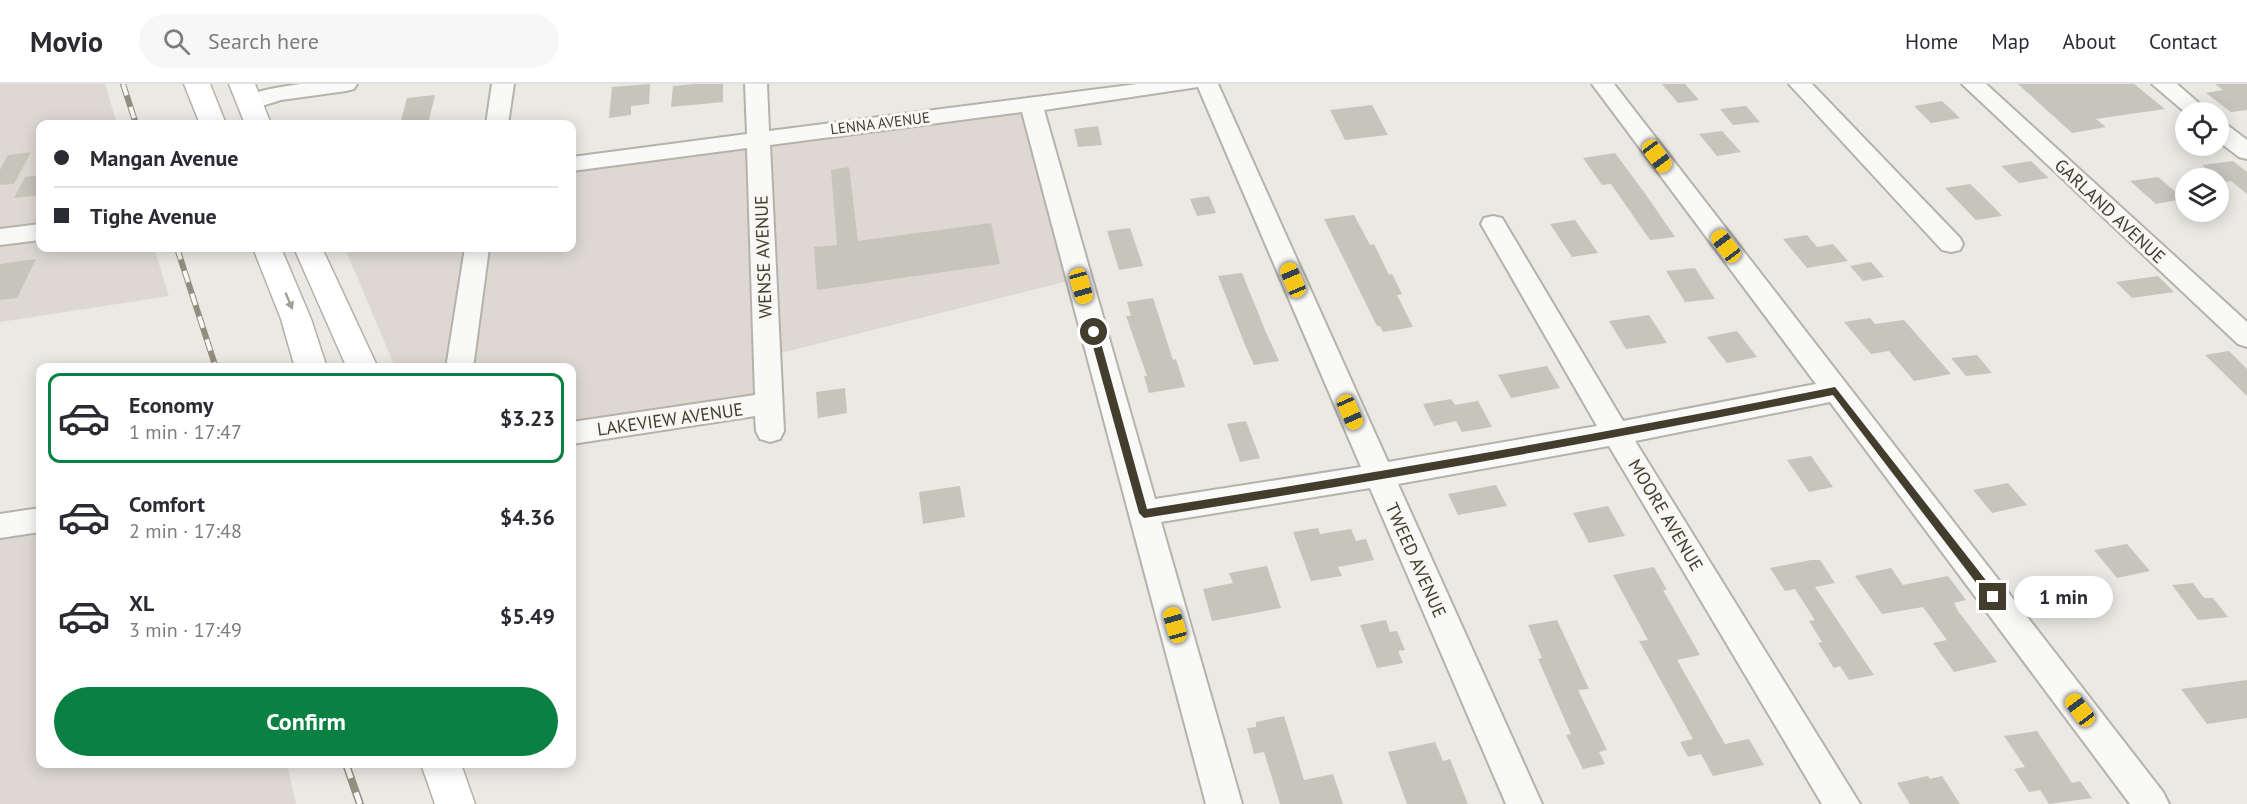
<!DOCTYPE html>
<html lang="en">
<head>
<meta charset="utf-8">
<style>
	:root { --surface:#fff; --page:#f7f7f7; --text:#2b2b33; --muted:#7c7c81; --line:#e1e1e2; --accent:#0b8043 }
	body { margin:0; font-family:"PT Sans",sans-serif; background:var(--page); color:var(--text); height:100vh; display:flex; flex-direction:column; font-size:22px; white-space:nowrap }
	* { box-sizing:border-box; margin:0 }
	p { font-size:20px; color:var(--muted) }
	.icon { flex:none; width:33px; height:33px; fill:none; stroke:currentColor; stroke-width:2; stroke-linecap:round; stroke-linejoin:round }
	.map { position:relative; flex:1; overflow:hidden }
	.side { position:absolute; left:36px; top:279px; width:540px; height:405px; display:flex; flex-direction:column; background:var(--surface); border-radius:12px; box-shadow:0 3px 15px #0003 }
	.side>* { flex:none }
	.top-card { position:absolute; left:36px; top:36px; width:540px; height:132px; border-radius:12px; box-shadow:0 3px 15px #0003; display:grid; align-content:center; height:132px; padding:0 18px; background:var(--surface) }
	.controls { position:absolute; left:2175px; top:18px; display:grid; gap:12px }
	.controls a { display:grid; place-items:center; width:54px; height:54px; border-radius:50%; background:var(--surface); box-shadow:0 3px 15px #0003; font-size:30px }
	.end { position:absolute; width:27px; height:27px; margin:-14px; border:8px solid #423d2d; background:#fff; box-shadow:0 0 0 3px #fff }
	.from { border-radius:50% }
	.bubble { position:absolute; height:42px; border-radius:21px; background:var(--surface); box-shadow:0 3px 15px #0003; font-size:20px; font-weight:700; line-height:42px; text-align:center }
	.car { position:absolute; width:18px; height:36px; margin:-18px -9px; border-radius:8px; box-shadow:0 0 4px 2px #0007; background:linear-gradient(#f5c518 24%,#345 0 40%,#f5c518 0 76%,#345 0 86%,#f5c518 0) }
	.top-card b { display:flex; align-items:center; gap:21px; height:57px; font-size:22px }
	.top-card b+b { border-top:2px solid var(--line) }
	.top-card i { width:15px; height:15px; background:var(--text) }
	ul { padding:10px 0 0; list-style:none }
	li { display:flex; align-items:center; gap:18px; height:90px; margin:0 12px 9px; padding:0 6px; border:3px solid transparent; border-radius:12px }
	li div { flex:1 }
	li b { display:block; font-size:22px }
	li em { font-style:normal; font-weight:700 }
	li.selected { border-color:var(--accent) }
	li>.icon { width:54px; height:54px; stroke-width:1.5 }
	.action { display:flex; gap:12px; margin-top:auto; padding:12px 18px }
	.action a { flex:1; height:69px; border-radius:36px; background:var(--accent); color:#fff; font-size:24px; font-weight:700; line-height:69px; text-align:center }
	header { display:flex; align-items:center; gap:36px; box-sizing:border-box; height:84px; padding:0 30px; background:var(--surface); border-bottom:2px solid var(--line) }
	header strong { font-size:28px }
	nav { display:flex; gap:33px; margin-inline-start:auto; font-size:21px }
	.search { width:420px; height:54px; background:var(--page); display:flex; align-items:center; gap:15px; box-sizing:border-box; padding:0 21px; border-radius:33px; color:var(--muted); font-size:22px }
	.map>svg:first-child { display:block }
	.built { fill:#ddd9d2 }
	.building { fill:#c7c4bc }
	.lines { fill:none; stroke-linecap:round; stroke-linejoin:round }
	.minor-casing { stroke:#b5b2a9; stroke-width:4 }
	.major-casing { stroke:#b6b1a4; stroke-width:3 }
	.minor { fill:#f9f9f7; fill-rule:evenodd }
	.major { fill:#fff; fill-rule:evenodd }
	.rail-far1-casing { stroke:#938e7f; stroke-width:6 }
	.rail-casing { stroke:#938e7f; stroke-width:8 }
	.rail-far1 { stroke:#f8f7f4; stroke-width:4; stroke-dasharray:12; stroke-linecap:butt }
	.rail { stroke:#f8f7f4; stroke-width:5; stroke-dasharray:15; stroke-linecap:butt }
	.oneway { fill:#a09e96 }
	.route { fill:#423d2d }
	.labels { text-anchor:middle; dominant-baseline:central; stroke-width:6; stroke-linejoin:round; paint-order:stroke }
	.far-street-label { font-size:15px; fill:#423d2d; stroke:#f8f7f4 }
	.street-label { font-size:18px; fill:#423d2d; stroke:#f8f7f4 }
</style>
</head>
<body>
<header>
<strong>Movio</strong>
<div class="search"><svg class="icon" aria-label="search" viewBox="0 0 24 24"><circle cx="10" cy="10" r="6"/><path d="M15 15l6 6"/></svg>Search here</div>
<nav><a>Home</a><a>Map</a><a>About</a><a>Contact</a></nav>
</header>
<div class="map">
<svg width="2247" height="720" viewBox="0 0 2247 720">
	<rect width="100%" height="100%" fill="#ebe9e4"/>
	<path class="built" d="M0,0H105L117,40H40V142L0,147Z
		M1023,27L1068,197L781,269L780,288L770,59Z
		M749,62L755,314L572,340V284H471L489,164H572V86Z
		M40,154V164H154L169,212L0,238V159Z
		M345,164H466L447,283H395Z
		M40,447V680H287L296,720H0V454Z"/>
	<path class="building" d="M650,0L649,20L631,22V31L609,34L612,3Z
		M693,0H723V18L671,23L673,2Z
		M1662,0H1685L1699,16L1678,19Z
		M2018,0H2134L2165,25L2096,35L2106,43L2072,49Z
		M2215,0H2247V26L2231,28L2206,9L2223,6Z
		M435,11L428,40H400L407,14Z
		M1942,17L1960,34L1931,39L1914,22Z
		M1372,21L1388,51L1345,56L1330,26Z
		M1746,22L1760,38L1733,41L1720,25Z
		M1098,42L1102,61L1078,63L1074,45Z
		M1722,47L1741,68L1717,72L1699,50Z
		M31,68L14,100L0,101V86L8,71Z
		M1615,69L1644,108L1675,153L1650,156L1611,100L1602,101L1583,74Z
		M2031,77L2049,94L2019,99L2001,82Z
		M2233,77L2247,88V110L2231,97L2222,98L2202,81Z
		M849,83L858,157L991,139L1000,180L817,206L814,163L837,161L831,86Z
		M40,91V111L14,114L25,93Z
		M2158,93L2184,115L2156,120L2130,97Z
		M1970,100L1992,121L2002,132L1976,136L1945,104Z
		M1209,112L1216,129L1197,132L1190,115Z
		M1354,131L1370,161L1374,160L1389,191L1392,190L1402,210L1397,211L1413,243L1383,248L1380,242H1377L1324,135Z
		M1575,136L1598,169L1572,173L1550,140Z
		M1130,144L1143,182L1119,186L1107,147Z
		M1807,151L1817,163L1833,160L1848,177L1807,184L1783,155Z
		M36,175L17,214L0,216V180Z
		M1871,178L1884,193L1863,197L1850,182Z
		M1695,184L1715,215L1685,218L1666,187Z
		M1242,189L1265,246L1279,277L1254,281L1245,261L1218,192Z
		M2158,192L2174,208L2132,214L2116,198Z
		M1153,214L1173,276L1176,275L1185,303L1149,309L1144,292H1147L1126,232H1131L1127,218Z
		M1649,231L1667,259L1626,265L1609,237Z
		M1870,234L1875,240L1904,236L1951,290L1914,297L1889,267L1871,270L1844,238Z
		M1737,247L1757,273L1727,279L1707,253Z
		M2229,267L2247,285V312L2205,271Z
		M1977,271L1992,289L1966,292L1951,274Z
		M1547,282L1560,304L1511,314L1498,291Z
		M845,304L847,329L818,334L816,308Z
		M1451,315L1455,321L1478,317L1492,343L1462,348L1456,337L1434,342L1423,320Z
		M1246,337L1260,374L1240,378L1227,340Z
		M1811,372L1833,403L1809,408L1787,376Z
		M2008,399L2027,421L1992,429L1973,406Z
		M1496,401L1507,422L1458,431L1448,410Z
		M960,402L965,433L923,440L919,408Z
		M1608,422L1625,452L1589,459L1573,429Z
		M1318,444L1320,450L1351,445L1356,457L1366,455L1374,476L1338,483L1342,492L1311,497L1293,448Z
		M2127,460L2150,487L2117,494L2094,466Z
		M1811,476H1820L1835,499L1815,503L1874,591L1849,596L1840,582L1834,584L1818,559L1822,558L1809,537L1815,536L1795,505L1785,507L1770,484Z
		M1267,482L1281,524L1212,537L1203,505L1233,499L1229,489Z
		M1654,483L1667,506H1663L1700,571L1677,576L1725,660L1749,655L1764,681L1713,692L1701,670L1688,673L1680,658L1693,655L1639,557L1648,556L1613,491Z
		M1891,484L1903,501L1948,492L1966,516L1954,519L1958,527L1997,578L1954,588L1933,559L1947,556L1923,523L1882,530L1855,492Z
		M2193,499L2204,514H2213L2228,533L2198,536L2172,501Z
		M1386,536L1390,548L1397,547L1405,566L1398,567L1403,579L1377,584L1360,541Z
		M1557,536L1589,605L1578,606L1607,666L1599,668L1605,680L1583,685L1566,651L1571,650L1538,575L1542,574L1528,541Z
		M2247,596V634L2207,640L2181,605Z
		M1284,632L1304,696L1333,690L1343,720H1280L1264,668L1254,670L1247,644L1256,643V638Z
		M2037,647L2072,699L2080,697L2092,714L2049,720L2040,706L2029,708L2014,685L2025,683L2004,652Z
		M1435,658L1443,677L1450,675L1468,720H1407L1388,668Z
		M1928,692L1930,695L1942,692L1960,720H1910L1897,699Z"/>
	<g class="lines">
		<defs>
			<path id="minor" d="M301,0H357L354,5L346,7L281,16L249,26L241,24L238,19C246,7 286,2 301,0Z
				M492,0H514L508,40H486Z
				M745,0H767L769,47L1138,0H1218L1388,378L1597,342L1481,140L1484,134L1493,132L1502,134L1623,337L1816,300L1592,0H1614L2163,708L2169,720H2130L1830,318L1635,357L1860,720H1822L1609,362L1398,400L1542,720H1506L1370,404L1161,438L1242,720H1206L1022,28L770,61L784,347L780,355L770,358L760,355L756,347L755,332L572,360V338L755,311L747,64L572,87V73L747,50ZM1198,3L1361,383L1155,415L1044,26Z
				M1789,0H1812L1960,154L1963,160L1960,166L1951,168L1942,166Z
				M1962,0H1986L2247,238V263L2238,260Z
				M2152,0H2177L2209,28L2186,29Z
				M2218,38L2226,40L2247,56V75L2239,73L2218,57Z
				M40,140V156L0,161V145Z
				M465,164H489L473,284H446Z
				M40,424V448L0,454V430Z"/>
			<path id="major" d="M184,0H210L226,40H200Z
				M229,0H255L271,40H245Z
				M253,164H281L311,235L327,284H295L281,235Z
				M294,164H322L378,284H347Z
				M421,680H461L475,720H435Z"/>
		</defs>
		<use href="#minor" class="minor-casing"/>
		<use href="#major" class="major-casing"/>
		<use href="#minor" class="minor"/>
		<use href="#major" class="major"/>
		<defs>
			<path id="rail-far1" d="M123,0L136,40
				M177,164L216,284"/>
			<path id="rail" d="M346,680L360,720"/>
		</defs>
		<use href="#rail-far1" class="rail-far1-casing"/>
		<use href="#rail" class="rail-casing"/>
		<use href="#rail-far1" class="rail-far1"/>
		<use href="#rail" class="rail"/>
	</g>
	<defs><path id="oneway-solid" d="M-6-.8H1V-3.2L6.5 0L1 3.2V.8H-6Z" transform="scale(1.5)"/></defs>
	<use class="oneway" href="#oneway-solid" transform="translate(289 217) rotate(67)"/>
	<path class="route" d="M1094,244L1098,248L1147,425C1378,389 1607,349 1835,303L1999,513L1997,517H1990L1833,311C1604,357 1375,398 1144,434L1139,429L1089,248Z"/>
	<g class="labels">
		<g class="far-street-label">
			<text transform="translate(880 39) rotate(-7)">LENNA AVENUE</text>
		</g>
		<g class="street-label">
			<text transform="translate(2110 127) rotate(43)">GARLAND AVENUE</text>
			<text transform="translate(763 173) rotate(-92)">WENSE AVENUE</text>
			<text transform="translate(670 335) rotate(-8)">LAKEVIEW AVENUE</text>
			<text transform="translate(1666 431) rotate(59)">MOORE AVENUE</text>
			<text transform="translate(1416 476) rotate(66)">TWEED AVENUE</text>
		</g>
	</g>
</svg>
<div class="controls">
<a><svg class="icon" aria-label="locate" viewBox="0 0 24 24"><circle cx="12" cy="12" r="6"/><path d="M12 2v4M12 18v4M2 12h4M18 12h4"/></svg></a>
<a><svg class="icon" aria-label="layers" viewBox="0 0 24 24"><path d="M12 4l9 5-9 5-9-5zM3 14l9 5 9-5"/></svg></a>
</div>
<i class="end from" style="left:1094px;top:248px"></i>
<i class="end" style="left:1993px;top:513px"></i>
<div class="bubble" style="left:2014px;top:492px;width:99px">1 min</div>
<i class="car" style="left:1657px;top:72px;rotate:143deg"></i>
<i class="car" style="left:1726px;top:162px;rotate:323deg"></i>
<i class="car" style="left:1293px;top:196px;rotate:337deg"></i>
<i class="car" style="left:1081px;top:202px;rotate:164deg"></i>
<i class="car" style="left:1350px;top:328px;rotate:156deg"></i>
<i class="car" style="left:1175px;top:541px;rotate:344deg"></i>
<i class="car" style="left:2080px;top:626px;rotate:323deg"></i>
<div class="top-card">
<b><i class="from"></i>Mangan Avenue</b>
<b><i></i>Tighe Avenue</b>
</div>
<section class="side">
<ul>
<li class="selected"><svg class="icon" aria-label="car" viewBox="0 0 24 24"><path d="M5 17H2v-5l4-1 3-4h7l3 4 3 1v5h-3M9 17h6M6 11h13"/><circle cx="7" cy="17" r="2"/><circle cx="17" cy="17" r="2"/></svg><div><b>Economy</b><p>1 min · 17:47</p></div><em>$3.23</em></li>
<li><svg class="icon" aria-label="car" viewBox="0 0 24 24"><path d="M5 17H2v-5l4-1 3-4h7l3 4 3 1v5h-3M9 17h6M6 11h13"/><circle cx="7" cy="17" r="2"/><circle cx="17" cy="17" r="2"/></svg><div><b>Comfort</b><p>2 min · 17:48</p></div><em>$4.36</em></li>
<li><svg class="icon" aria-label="car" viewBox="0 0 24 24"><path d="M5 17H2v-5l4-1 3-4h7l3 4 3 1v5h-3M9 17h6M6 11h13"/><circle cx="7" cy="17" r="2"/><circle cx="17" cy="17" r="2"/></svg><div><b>XL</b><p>3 min · 17:49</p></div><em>$5.49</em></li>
</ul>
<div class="action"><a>Confirm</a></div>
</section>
</div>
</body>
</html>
